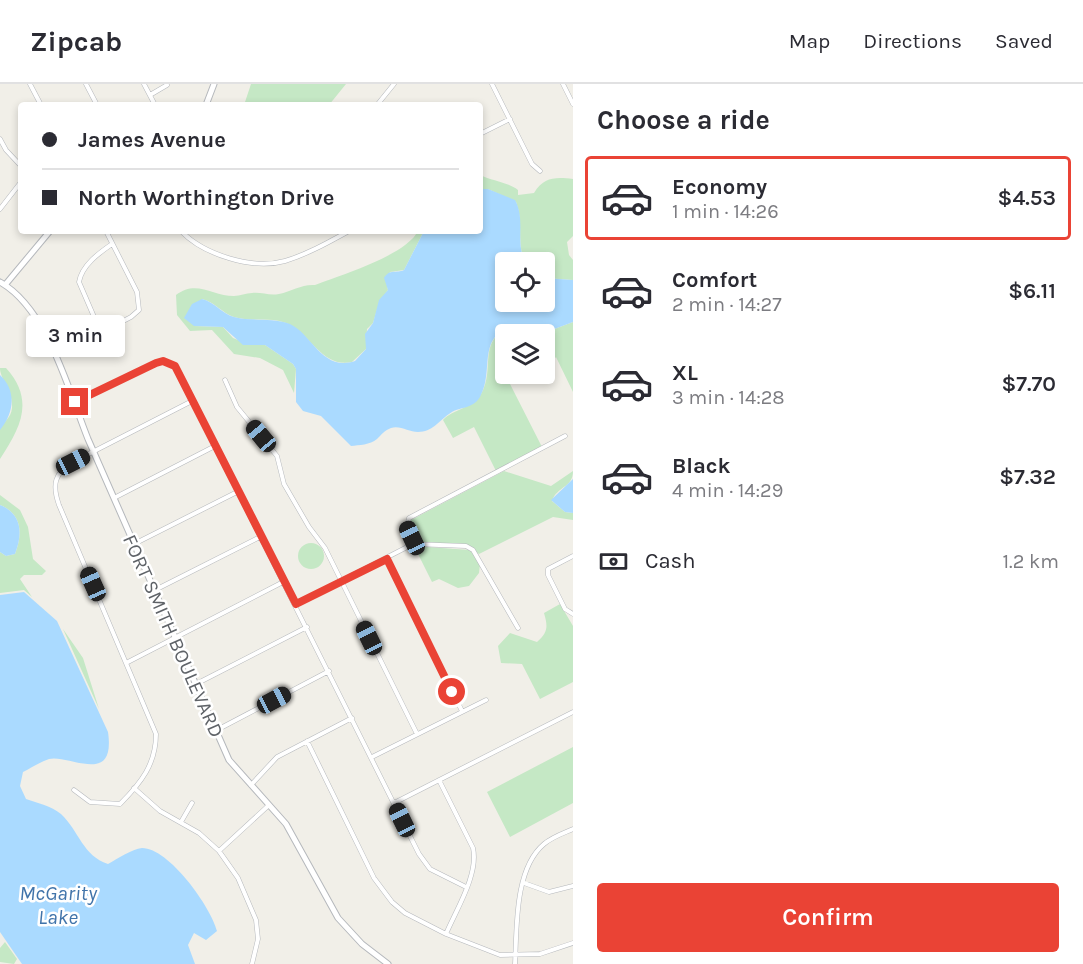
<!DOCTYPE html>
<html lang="en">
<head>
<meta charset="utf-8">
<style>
	:root { --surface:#fff; --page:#f7f7f7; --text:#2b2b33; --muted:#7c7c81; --line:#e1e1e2; --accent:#ea4335 }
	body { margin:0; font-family:Karla,sans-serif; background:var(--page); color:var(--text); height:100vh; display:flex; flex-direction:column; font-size:22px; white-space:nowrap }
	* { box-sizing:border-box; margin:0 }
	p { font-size:20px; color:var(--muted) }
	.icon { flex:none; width:33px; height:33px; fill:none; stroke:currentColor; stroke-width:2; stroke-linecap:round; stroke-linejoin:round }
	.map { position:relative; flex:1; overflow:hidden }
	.sheet { display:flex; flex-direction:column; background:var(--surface); width:510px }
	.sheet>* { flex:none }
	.top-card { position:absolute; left:18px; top:18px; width:465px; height:132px; border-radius:6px; box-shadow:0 3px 9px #0003; display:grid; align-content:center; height:132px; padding:0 24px; background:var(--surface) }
	.fabs { position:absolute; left:495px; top:168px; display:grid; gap:12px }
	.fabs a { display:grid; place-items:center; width:60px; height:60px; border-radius:6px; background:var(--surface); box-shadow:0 3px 9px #0003; font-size:30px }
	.end { position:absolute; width:27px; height:27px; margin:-14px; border:8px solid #ea4335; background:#fff; box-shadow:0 0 0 3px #fff }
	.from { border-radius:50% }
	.bubble { position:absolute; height:42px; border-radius:6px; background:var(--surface); box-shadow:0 3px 9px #0003; font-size:20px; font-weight:600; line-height:42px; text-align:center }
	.car { position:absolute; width:18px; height:36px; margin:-18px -9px; border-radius:8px; box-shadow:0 0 4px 2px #0007; background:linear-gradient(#222 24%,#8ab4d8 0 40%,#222 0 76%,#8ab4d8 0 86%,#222 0) }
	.top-card b { display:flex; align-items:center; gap:21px; height:57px; font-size:22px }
	.top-card b+b { border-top:2px solid var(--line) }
	.top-card i { width:15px; height:15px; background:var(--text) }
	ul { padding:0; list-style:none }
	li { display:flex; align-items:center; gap:18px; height:84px; margin:0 12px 9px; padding:0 12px; border:3px solid transparent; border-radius:6px }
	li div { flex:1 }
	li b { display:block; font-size:22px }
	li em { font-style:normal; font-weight:600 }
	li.active { border-color:var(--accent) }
	li>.icon { width:54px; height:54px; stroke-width:1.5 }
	h2 { padding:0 24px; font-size:27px; line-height:72px }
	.pay { display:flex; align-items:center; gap:15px; height:66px; padding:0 24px; font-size:22px }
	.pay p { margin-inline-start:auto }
	.action { display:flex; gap:12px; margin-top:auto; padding:12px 24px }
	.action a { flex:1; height:69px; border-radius:6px; background:var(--accent); color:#fff; font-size:24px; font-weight:600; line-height:69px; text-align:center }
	header { display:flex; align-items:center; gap:36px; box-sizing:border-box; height:84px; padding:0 30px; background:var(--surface); border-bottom:2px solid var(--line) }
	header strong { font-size:28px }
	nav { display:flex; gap:33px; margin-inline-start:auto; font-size:21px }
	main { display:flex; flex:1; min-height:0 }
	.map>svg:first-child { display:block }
	.green { fill:#c5e8c5 }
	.water { fill:#aadaff }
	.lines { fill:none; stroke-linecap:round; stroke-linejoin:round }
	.minor-casing { stroke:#b5b8bc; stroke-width:5 }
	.tertiary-casing { stroke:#b5b8bc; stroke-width:7 }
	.minor { stroke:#fff; stroke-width:4 }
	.tertiary { stroke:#fff; stroke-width:5 }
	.route { stroke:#ea4335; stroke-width:8 }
	.labels { text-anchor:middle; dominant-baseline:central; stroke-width:5; stroke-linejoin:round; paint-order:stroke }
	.street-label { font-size:20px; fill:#5f6368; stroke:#fff }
	.water-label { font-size:21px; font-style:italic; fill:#4174aa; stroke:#fff }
</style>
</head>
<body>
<header>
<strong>Zipcab</strong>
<nav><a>Map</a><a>Directions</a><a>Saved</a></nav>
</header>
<main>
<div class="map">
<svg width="573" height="880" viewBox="0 0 573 880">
	<rect width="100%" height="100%" fill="#f1efe8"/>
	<path class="green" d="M251,0H346L329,21H244Z
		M480,91C492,97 508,98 518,106V111L534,109C544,93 555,93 573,95V152L567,158L569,171L573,176V196L545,194L544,178H525C516,159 524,138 516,118L488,105H480Z
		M418,147H424L404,186L390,188L386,197L388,206L379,219L373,239L367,245L366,265L352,278C324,284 312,254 292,242C274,231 253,239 234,233C222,229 215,218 202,215L194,242L223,243L233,254L250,261H265L293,280L296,285L294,309L283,286L260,274L234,270L212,246L190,247L177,231L176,211C196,195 213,212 234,212C240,212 246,209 252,209C262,208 269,212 279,210C292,207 302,200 315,201C342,191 406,171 418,147Z
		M573,238V308L556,273L545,287L544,250H506V290H542L530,296H514L510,300L542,363L496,387L474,343L453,354L443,336C453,325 473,324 481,310C496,284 476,258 511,241L541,250Z
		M0,284H6C35,316 21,343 0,375C0,367 0,353 0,345C4,337 11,334 12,324C13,306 0,296 0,284Z
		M504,387L551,402L573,387C573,404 557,402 552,417L565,428L573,429V436L553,433L479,470L465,460L415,458L409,442L411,436Z
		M0,411L20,426L28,443L33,475L46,487L42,491H24L20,495L32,513L24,506L0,509V468L6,472L15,470C23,449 22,430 0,421Z
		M298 472a13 13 0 1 1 26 0a13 13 0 1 1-26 0Z
		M414,462L470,466L480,480L479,489L469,502L458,504L439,495L432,498Z
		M560,520L573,542V598L540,615L522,580L501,579L498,562L510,549L537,558C548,548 548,543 544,529Z
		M63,545L83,574L99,625Z
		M573,663V719L510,753L487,708Z
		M5,858L17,875L14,880L0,878V864Z"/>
	<path class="water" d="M480,105H488L515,116C526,136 515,158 525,178H506V218H544L545,194L573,196V238L541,250L511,241C476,257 495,286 480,313C472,326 459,322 449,330C439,337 432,348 418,348C409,348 400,341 391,344C385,346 381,351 377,355C370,361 359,361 351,362L321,332L303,327L296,318V285L293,280L265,261H243L223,243L194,242L184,234L192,220L202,215C215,218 222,230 234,233C253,238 271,233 290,240C312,250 322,288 355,277L366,265L365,250L373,239L379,216L388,206L384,194C390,184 396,190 404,186L424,147H480Z
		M0,291C17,307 14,329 0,346Z
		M573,395V429L565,428L551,416Z
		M0,421C22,430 23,449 15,470L6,472L0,468Z
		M24,508L57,537L108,648C116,703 69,670 49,675C40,678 31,684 23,688L20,702L26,715C38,719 51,722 61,730C79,747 83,772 108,780C117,775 132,765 142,764C169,764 211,823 217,847L206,856L194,849L188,861L195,880H22L0,848V511Z"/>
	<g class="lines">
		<defs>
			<path id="minor" d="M30,0L41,21
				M86,0L97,21
				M144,0L155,21
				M492,0L532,80L540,87
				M563,0L573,20
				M150,11L167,1
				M377,21L394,0
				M480,50L510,35
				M0,55L6,66L21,82
				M0,125L21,98
				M181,147C204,171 253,186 285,177C308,170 329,158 349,147
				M101,249L79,198C82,181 99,169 112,160
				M56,272L131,233L139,226L137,208L106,147
				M225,296L237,323L277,372L284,400L309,443L325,464L417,650
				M75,318L156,279L163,277L175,282L419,770L430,785L466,803
				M114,414L215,362
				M134,460L239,407
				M413,460L407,443L409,434L565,352
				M413,460L466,462L473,466L518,544
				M573,472L548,485V491L565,525L573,530
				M387,475L462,627
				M153,507L262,452
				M296,520L413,460
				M128,578L285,497
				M196,600L307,543
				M215,647L329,587
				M307,657L374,794L392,818L405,829L446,850L500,871L540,870L573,859
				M372,673L486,616
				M439,696L473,764C479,790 456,826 446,850
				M251,701L277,673L352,634
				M134,704L160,727L199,749L219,767L238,794L256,836L258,855L252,880
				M74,706L90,718L120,720C141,699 156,680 156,650L59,421C52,401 54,389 73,378L192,317
				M394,719L573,628
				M181,738L192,719
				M219,767L269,721
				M524,799L549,808L573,802
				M515,880C517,845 514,785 544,760C552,753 564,749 573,745"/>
			<path id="tertiary" d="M206,21L214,0
				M0,198C48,225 69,308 88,355L229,676L286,740L338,834L362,860L388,880
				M5,201L50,147"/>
		</defs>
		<use href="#minor" class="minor-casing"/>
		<use href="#tertiary" class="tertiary-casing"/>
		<use href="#minor" class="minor"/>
		<use href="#tertiary" class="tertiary"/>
	</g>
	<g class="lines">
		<path class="route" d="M75,318L156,279L163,277L175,282L296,520L387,475L452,608"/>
	</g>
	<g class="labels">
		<g class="street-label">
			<text transform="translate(173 552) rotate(66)">FORT SMITH BOULEVARD</text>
		</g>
		<g class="water-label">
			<text x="58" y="809">McGarity<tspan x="58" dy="24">Lake</tspan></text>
		</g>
	</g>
</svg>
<div class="fabs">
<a><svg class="icon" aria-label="locate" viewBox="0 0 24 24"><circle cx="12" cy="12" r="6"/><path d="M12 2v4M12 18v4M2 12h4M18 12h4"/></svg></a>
<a><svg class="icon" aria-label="layers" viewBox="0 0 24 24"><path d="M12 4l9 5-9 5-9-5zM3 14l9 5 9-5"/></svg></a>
</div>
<i class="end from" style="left:452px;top:608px"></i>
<i class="end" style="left:75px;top:318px"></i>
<div class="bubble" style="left:26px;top:231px;width:99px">3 min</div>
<i class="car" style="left:261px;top:352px;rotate:320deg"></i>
<i class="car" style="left:73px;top:378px;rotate:63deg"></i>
<i class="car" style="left:412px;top:454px;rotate:335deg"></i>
<i class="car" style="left:93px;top:500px;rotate:336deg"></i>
<i class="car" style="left:369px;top:554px;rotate:334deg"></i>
<i class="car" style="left:274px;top:616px;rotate:62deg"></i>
<i class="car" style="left:402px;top:736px;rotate:334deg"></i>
<div class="top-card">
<b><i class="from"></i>James Avenue</b>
<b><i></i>North Worthington Drive</b>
</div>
</div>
<section class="sheet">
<h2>Choose a ride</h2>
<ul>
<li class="active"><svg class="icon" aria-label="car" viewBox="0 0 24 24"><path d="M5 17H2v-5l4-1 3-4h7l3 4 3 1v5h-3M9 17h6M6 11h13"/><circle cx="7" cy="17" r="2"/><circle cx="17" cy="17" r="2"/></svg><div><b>Economy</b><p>1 min · 14:26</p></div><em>$4.53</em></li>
<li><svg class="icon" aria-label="car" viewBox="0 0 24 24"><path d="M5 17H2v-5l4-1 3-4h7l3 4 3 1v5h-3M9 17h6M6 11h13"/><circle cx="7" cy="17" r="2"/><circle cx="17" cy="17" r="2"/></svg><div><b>Comfort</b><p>2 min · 14:27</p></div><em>$6.11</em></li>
<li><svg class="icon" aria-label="car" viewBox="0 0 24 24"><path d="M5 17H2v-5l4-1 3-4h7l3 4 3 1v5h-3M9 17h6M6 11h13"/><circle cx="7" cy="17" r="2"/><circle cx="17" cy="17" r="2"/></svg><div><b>XL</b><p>3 min · 14:28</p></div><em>$7.70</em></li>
<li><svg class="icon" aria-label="car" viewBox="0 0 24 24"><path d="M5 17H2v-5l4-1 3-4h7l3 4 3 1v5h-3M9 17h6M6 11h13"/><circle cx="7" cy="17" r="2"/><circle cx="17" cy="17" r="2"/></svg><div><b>Black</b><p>4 min · 14:29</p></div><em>$7.32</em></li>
</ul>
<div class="pay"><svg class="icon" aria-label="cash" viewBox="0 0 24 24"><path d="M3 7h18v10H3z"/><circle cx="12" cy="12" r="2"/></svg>Cash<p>1.2 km</p></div>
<div class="action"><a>Confirm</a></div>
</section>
</main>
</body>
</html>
